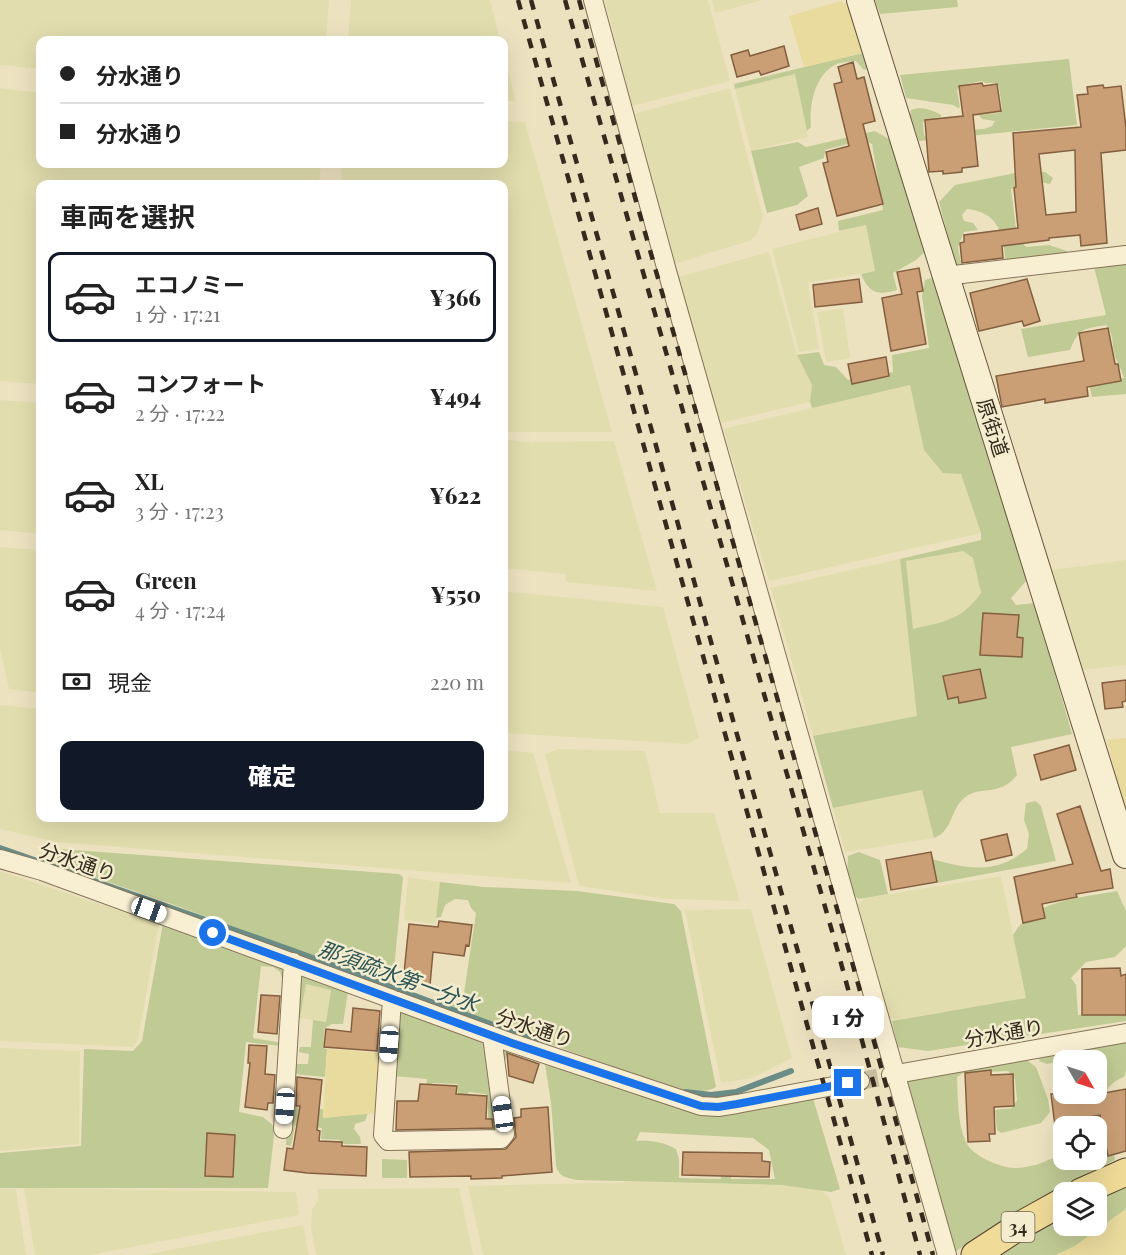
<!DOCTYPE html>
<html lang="ja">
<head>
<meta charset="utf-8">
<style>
	:root { --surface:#fff; --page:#f2f2f2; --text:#222; --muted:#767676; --line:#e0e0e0; --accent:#111827 }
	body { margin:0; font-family:"Playfair Display","Noto Sans JP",serif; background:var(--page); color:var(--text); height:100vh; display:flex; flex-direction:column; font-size:22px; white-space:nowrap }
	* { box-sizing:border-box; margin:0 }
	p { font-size:20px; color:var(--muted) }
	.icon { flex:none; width:33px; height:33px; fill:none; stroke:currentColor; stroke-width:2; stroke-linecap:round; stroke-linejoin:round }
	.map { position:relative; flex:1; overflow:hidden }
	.sheet { position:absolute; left:36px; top:180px; width:472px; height:642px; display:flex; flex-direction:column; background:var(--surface); border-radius:12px; box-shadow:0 6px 24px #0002 }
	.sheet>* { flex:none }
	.guide { position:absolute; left:36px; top:36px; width:472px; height:132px; border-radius:12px; box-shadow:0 6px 24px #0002; display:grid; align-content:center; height:132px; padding:0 24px; background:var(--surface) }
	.needle { width:39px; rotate:129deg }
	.buttons { position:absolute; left:1053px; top:1050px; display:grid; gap:12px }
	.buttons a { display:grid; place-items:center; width:54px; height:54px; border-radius:12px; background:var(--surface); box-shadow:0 6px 24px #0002; font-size:30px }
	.end { position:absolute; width:27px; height:27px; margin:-14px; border:8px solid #1a73e8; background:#fff; box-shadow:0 0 0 3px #fff }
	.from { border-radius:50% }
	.bubble { position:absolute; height:42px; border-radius:12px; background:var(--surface); box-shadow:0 6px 24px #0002; font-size:20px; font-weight:800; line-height:42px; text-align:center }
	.car { position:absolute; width:18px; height:36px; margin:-18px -9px; border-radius:8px; box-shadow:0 0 4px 2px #0007; background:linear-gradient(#fff 24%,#345 0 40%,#fff 0 76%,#345 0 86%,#fff 0) }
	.guide b { display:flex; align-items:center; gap:21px; height:57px; font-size:22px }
	.guide b+b { border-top:2px solid var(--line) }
	.guide i { width:15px; height:15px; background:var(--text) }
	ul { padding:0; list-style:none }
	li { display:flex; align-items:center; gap:18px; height:90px; margin:0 12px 9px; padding:0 12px; border:3px solid transparent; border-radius:12px }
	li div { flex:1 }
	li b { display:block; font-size:22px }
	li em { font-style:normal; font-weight:800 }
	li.current { border-color:var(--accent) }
	li>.icon { width:54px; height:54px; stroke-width:1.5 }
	h2 { padding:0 24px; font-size:27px; line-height:72px }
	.pay { display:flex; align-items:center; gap:15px; height:66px; padding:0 24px; font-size:22px }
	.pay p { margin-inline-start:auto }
	.action { display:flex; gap:12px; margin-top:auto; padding:12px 24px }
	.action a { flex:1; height:69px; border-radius:12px; background:var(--accent); color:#fff; font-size:24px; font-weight:800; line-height:69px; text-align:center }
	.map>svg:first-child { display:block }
	.farmland { fill:#e2ddae }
	.green { fill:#c0ca94; fill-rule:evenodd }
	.sand { fill:#e9da9d }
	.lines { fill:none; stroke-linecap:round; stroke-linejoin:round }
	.stream { stroke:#6a8c86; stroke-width:6 }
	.building { fill:#ca9f76; stroke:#845f3f; stroke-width:1.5; fill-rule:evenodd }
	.street-tunnel { stroke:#c8bd9f; stroke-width:18; stroke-dasharray:18 9; stroke-linecap:butt }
	.street-casing { stroke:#857358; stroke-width:20 }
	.secondary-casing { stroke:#67543c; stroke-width:28 }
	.primary-casing { stroke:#53412d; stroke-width:29 }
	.street { stroke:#f8efd3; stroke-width:18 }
	.secondary { stroke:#f8efd3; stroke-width:26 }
	.primary { stroke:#f0db98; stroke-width:27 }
	.rail { stroke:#352a1d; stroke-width:4.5; stroke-dasharray:10 10; stroke-linecap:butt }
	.route { stroke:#1a73e8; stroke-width:8 }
	.labels { text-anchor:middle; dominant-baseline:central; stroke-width:5; stroke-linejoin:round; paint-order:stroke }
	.shield { fill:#f4eccf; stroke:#6e6452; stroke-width:1.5 }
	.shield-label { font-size:18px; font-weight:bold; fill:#352a1d }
	.street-label { font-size:20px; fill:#352a1d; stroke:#f4eccf }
	.water-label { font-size:21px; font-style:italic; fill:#2c5555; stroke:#f4eccf }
</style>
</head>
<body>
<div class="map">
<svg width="1126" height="1255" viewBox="0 0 1126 1255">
	<rect width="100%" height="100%" fill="#ede2c0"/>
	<path class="farmland" d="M0,0H329L326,40H40V69L0,65Z
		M351,0H490L500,40H348Z
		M605,0H708L730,81L632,106Z
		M712,0H763L715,13Z
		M504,55L516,101H504Z
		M795,74L808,137L751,151L735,89Z
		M0,88L40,93V164H321L319,184H40V384L0,381Z
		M730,88L763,217L756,236L749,241L674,264L633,114Z
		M504,121L525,122L612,432H504V184H341L342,164H504Z
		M866,225L875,271L808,283L819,349L799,352L772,249Z
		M769,252L797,355L812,385L810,402L721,423L678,277Z
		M843,308L850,358L826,362L817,312Z
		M910,385L924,450L961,474L981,533L769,581L723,429Z
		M0,400L40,403V534L0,530Z
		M504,439L527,442L614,441L657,591L566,582L565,574L504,568Z
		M0,547L40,550V693L9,689L0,649Z
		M963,551L973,558L981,594L970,608L952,619L913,629L906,561Z
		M900,559L918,716L813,736L771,588Z
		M1126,560V665L1082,670L1052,570Z
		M504,591L663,607L699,738L687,744L504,733Z
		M0,705L40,709V818H504V750L533,753L571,883L56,842L0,829Z
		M559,749L645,751L660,813H714L740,901L666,899L579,886L545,754Z
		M923,790L934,838L845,852L833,808Z
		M0,871L157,923L158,929L138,1040L133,1047L0,1041Z
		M1001,876L1026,998L896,1020L889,1017L858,904L865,898Z
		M408,877L440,882L436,924L404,920Z
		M751,909L792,1058L752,1078L721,1083L685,910Z
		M306,984L331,989L326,1022L300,1018Z
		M0,1048L80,1051L79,1144L0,1151Z
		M638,1182L817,1186L830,1198L846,1255H483L468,1186Z
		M24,1188L296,1192L299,1215L90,1255H35Z
		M459,1188L473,1255H316L311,1227L312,1210L318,1200V1189Z
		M0,1189H16L26,1255H0Z
		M303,1225L309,1255H142H143Z"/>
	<path class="green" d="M875,0H957L958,7L880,14Z
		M863,53L867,70L863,69L856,61C850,62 842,62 837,64C814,74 809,107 811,127L807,131L795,74L735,89L734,84Z
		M1069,59L1077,125L919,141L910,115L911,110C921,106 932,110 941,115V117L926,119L923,123L924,135L927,138L965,130L984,129L992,126L995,121L982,119L979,115L999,113L1002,109L999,87L995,83H985L982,81L961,85L957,90L960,107L958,108L953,105L906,98L900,75Z
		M875,131L889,139L896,156L925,252L916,260L893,273L897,290C877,296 869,293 861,274L875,271L866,225L839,231L838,221L883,210L872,144L863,140L825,150L824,158L799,167L808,196L797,205L767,213L751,151L798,142L806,147Z
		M1025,171L1045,172L1053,178L1050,184C1036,181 1024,184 1011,189L1017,236L1026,247L1049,245L1067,251L1069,258L1006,264C1003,236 1001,213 967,209L962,215L964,221L973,223L978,230L964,232L958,247L962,269L957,270L939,202L955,185Z
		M1126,263V394L1092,397L1089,384L1124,378C1122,370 1119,366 1116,359C1111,348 1115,334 1106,325C1083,329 1079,328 1070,350L1028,357L1021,329L1106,315L1094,267Z
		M935,277L1027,580L1011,598L1016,605L1035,603L1072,734L1011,747L1017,775C998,799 979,783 962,800C950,813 952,831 934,838L922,790L833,808L813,736L917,716L900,559L981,540V533L961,474L943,473L924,450L910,385L812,408L810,402L812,385L797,355L819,352L824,365L836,367L848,380L893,372L892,355L929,348L922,296L925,280ZM963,551L973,558L981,593C961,621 945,621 913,629L906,561Z
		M1036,801L1041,806L1056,861L937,883L932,859C967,869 996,875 1027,849L1029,834L1024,820L1026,803Z
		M60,849L399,874L403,877L393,979L389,983H384L161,900L55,864Z
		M859,852L880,860L888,894L859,899L853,895L847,875L848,856Z
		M440,882L484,887L577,891L674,904L681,911L716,1087C699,1097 674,1087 656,1082L447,1007L450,1002L457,1003L463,1000L476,913L471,908L468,900L455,899L445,905L441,917L436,918Z
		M1117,891L1126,911V946L1115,957L1086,962L1071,978L1076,985L1078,1015L1126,1010V1021L928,1051L898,1047L892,1021L1026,998L1013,935C1034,899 1081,898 1117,891Z
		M163,923L288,967L283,981L280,972L273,967L261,966L253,1038L283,1043L280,1046L246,1042L239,1112L263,1117L275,1127L268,1188H0V1153L81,1146L84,1049L133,1051L142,1041ZM207,1133L235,1135L233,1177L220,1165L205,1164Z
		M305,975L348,991L343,1024H332L325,1028L323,1048L327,1049L325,1077L293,1074L294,1064H308L309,1054L299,1052L300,1047H311L313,1020L326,1022L331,990L306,984L300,1018H295L300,979Z
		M402,1011L485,1040L496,1132L488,1131V1096L485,1094L469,1092L457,1113L458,1084L433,1083L430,1085L424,1110L427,1079L394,1076L397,1015Z
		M1126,1040V1071L1124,1077C1113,1081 1107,1087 1104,1099L1115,1160C1057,1186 1004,1217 952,1254L904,1078L1024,1058L1036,1067L1048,1099L1050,1112L1041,1123L1001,1133L997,1130L995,1110L1012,1108L1017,1100L1015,1079L1008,1071L963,1073L957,1077C958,1097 957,1123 966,1142C972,1156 1001,1168 1015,1168C1031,1168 1050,1161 1063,1152L1064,1160H1096V1126H1074L1090,1102L1100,1096L1096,1060L1089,1057L1047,1064L1039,1061L1041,1053Z
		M507,1047L696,1111L812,1095L840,1189L831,1192L782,1185L577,1180C567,1178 559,1177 556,1166L551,1103L545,1064L508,1052L505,1061H501V1050ZM640,1132L753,1138L769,1150L775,1179H731L730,1159L723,1158L721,1179L679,1178V1159L676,1149C664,1142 650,1140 636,1141Z
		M288,1107L323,1109V1118L368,1113L365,1121L355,1124L354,1129L360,1137L361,1144H344L340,1140L321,1139L322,1128L298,1125L295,1126L291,1146L286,1145Z
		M382,1159L407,1160V1178H382Z
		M1126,1186V1209L1075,1246L1056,1255H999L1063,1216L1064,1226H1096L1097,1200Z"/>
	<path class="sand" d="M841,1L849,6L863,53L804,67L789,16Z
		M1126,738V810L1125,811L1107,740Z
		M327,1049L381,1053L377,1113L323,1118Z
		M1126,1209V1255H1056L1075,1246Z"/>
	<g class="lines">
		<path class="stream" d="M0,848L291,950L547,1045
			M685,1092L711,1095L736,1092L791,1071"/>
	</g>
	<path class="building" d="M784,46L789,66L761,75L759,71L737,77L731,55L748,50L750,56Z
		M853,62L857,79L864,77L875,121L863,124L883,204L837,216L823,163L828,162L826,152L849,146L834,84L842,82L838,67Z
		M982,83L983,86L997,84L1001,111L973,115L978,166L962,168V172L943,174V171L929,172L925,120L963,116L959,86Z
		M1103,85L1104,88L1121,86L1126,128V150L1101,153L1107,243L1081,246L1080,235L1049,238V240L1002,246L1003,258L962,263L960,243L964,242V235L1018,228L1014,188L1016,187L1013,133L1081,127L1077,95L1088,94L1087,87ZM1075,150L1076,212L1046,215L1039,154Z
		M818,208L822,224L800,230L796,215Z
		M919,268L923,291L917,292L926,344L891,351L882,298L902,294L897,272Z
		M859,279L862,302L815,307L813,285Z
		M1027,279L1040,321L1024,326L1022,321L979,331L970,293Z
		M1108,328L1115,364H1118L1121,381L1087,387L1088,396L1045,403V399L1002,407L996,376L1084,361L1079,333Z
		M886,357L889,376L852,384L848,364Z
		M983,613L1019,615L1017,637L1023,638L1022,657L980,655Z
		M980,669L986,698L959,703L958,697L948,699L943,676Z
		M1126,680V701L1122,702L1123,707L1105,709L1102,683Z
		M1069,745L1076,770L1041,780L1034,755Z
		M1080,806L1101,871L1110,869L1113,888L1076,894L1077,897L1042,904L1045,918L1023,923L1014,877L1073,864L1057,814Z
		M1007,834L1012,855L986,861L981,840Z
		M931,852L937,882L891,890L886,860Z
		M439,921L472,925L469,946L466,945L464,956L433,952L430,985L403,983L409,924L438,927Z
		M1120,968L1121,976L1126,974V1015H1082V969Z
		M261,995L280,996L277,1034L258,1032Z
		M353,1008L380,1011L377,1051L324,1047L326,1029L351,1032Z
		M249,1045L267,1046L265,1074L275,1075L273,1103H268L267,1110L245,1107L250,1063H248Z
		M507,1053L539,1064L533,1083L509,1076Z
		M991,1070V1075L1013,1074L1014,1106L994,1107L995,1134H989L990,1141L968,1142L965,1073Z
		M297,1077L322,1080L317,1130L320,1131L319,1141L342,1142V1146L367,1147L366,1176L307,1173L284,1170L287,1148L293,1149L300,1106H296Z
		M420,1084L457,1086L456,1094L487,1096L486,1119H492L493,1128L396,1130L397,1101H418Z
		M1126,1089V1151L1108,1156L1100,1115L1069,1120L1070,1126H1055L1051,1094H1099Z
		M548,1107L552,1172L502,1176V1178L471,1179V1176L410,1177L409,1152L506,1149L516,1137L514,1118L521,1117V1109Z
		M207,1133L235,1135L233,1177L205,1176Z
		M683,1152L762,1153V1161L770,1162L769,1177L682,1175Z"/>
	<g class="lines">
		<path class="street-tunnel" d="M860,1081L891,1075"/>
		<defs>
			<path id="street" d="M593,0L667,271L947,1255
				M945,276L1126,255
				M0,859L42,871L509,1042L701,1106L718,1107L737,1104L860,1081
				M392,999L383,1135L388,1141L501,1139L505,1134L492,1036
				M891,1075L1126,1033
				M283,1129L293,962"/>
			<path id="secondary" d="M860,0L1126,855"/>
			<path id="primary" d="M1081,1192L1126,1172
				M975,1255L1021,1225L1064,1201"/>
		</defs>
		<use href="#street" class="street-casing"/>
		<use href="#secondary" class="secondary-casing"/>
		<use href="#primary" class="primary-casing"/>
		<use href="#street" class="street"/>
		<use href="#secondary" class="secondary"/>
		<use href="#primary" class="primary"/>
		<path class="rail" d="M518,0L872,1255
			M531,0L883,1255
			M565,0L838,952L920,1255
			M579,0L849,951L933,1255"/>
	</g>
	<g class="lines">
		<path class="route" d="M213,933L509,1042L701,1106L718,1107L737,1104L848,1083"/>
	</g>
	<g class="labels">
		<rect class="shield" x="1001.5" y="1212" width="33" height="30" rx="4.5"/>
		<g class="shield-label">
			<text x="1018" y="1227">34</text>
		</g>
		<g class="street-label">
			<text transform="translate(994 427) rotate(72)">原街道</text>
			<text transform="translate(78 861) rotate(19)">分水通り</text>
			<text transform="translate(535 1027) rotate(19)">分水通り</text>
			<text transform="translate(1004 1032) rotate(-10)">分水通り</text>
		</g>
		<g class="water-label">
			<text transform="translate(399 975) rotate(20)">那須疏水第一分水</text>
		</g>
	</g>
</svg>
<div class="buttons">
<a><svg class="needle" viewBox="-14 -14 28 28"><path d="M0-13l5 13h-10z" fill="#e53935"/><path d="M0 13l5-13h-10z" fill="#767676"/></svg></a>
<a><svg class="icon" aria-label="locate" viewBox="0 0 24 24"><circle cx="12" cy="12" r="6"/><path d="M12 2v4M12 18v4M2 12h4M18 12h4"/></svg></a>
<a><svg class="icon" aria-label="layers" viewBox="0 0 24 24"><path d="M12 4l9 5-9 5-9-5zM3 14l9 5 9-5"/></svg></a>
</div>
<i class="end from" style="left:213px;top:933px"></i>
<i class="end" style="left:848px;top:1083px"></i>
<div class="bubble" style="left:812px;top:996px;width:72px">1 分</div>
<i class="car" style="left:149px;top:910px;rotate:110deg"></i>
<i class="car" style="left:389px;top:1044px;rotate:184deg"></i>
<i class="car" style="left:285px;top:1106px;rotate:184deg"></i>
<i class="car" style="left:503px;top:1114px;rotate:352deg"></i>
<div class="guide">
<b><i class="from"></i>分水通り</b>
<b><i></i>分水通り</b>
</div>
<section class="sheet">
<h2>車両を選択</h2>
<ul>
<li class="current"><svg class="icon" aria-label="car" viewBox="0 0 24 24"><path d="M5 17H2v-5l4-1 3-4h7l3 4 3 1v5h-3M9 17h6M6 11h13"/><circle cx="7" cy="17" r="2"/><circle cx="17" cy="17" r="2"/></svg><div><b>エコノミー</b><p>1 分 · 17:21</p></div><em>¥366</em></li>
<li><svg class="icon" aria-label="car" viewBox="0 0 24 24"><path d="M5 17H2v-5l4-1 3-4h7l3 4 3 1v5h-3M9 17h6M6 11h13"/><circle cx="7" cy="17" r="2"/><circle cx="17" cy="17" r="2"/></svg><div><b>コンフォート</b><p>2 分 · 17:22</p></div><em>¥494</em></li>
<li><svg class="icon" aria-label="car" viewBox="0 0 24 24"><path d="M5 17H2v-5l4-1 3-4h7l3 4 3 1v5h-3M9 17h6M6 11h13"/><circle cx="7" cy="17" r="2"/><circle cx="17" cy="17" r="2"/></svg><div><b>XL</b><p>3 分 · 17:23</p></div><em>¥622</em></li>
<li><svg class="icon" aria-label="car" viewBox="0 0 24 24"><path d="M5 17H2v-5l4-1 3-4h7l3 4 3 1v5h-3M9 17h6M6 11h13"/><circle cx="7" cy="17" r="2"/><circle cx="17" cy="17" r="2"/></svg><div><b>Green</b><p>4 分 · 17:24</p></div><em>¥550</em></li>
</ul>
<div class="pay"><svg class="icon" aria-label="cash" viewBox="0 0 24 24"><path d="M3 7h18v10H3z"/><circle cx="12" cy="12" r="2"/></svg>現金<p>220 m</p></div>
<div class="action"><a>確定</a></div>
</section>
</div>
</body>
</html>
